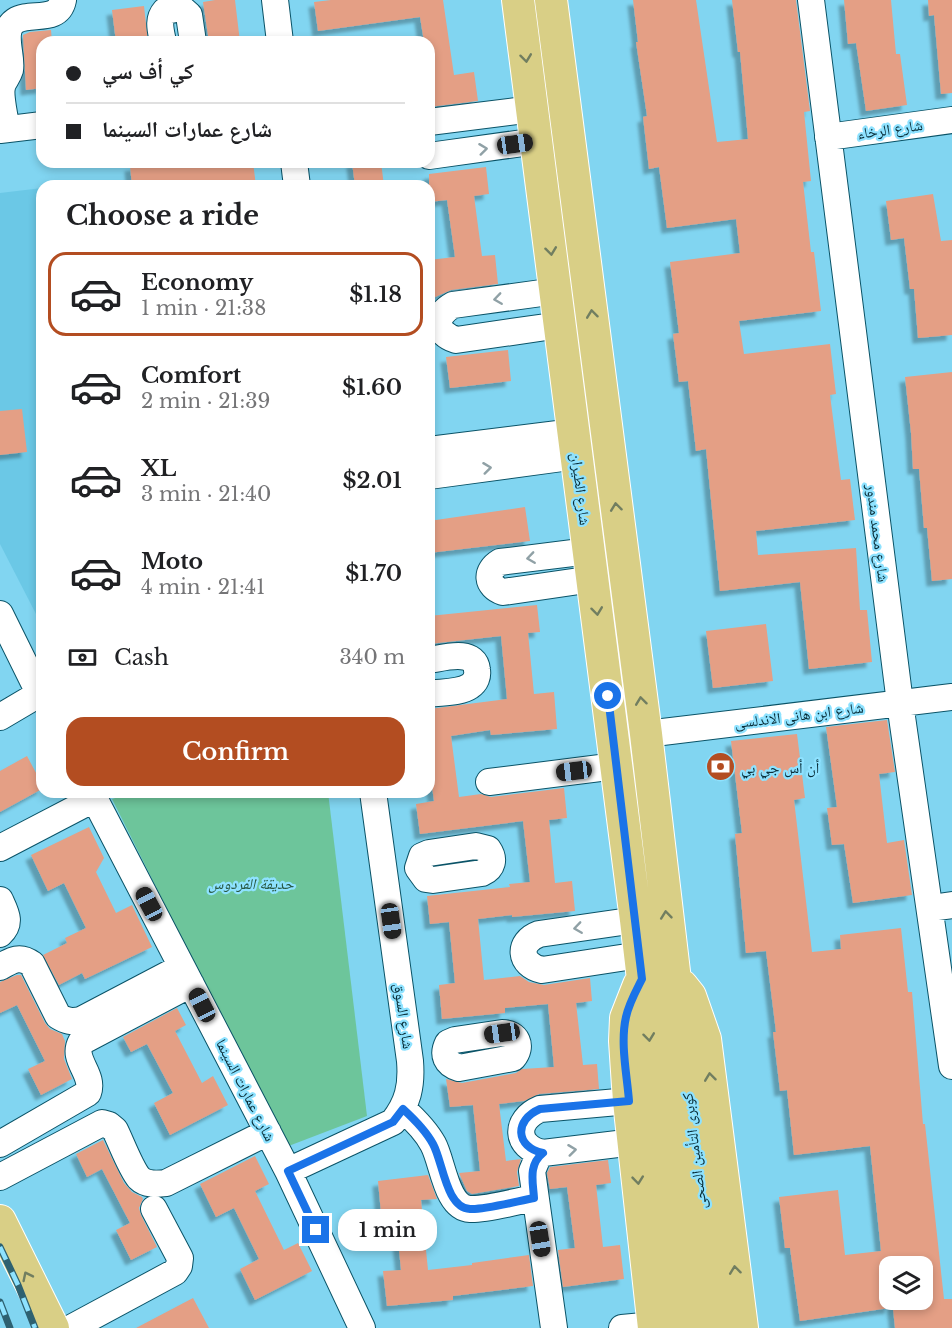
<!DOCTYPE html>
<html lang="en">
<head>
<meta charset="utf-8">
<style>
	:root { --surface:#fff; --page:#f2f2f2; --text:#202124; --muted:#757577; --line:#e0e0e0; --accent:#b34d21 }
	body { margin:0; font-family:"Libre Baskerville","Noto Naskh Arabic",serif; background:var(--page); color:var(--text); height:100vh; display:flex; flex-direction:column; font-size:22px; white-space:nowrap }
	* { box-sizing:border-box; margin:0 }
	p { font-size:20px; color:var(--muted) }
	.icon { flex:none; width:33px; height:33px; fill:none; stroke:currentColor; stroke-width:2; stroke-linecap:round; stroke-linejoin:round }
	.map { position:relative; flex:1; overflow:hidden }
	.details { position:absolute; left:36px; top:180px; width:399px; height:618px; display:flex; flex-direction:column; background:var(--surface); border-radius:18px; box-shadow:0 3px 9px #0003 }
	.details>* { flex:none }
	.hud { position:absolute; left:36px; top:36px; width:399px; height:132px; border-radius:18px; box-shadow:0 3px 9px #0003; display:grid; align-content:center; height:132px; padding:0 30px; background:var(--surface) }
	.controls { position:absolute; left:879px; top:1256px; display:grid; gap:12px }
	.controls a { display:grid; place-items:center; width:54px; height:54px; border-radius:12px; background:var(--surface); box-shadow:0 3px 9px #0003; font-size:30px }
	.end { position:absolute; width:27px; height:27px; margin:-14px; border:8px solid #1a73e8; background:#fff; box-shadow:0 0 0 3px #fff }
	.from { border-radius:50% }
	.bubble { position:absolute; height:42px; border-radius:18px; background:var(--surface); box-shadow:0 3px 9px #0003; font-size:20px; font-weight:600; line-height:42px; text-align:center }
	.car { position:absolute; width:18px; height:36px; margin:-18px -9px; border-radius:8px; box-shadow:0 0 4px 2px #0007; background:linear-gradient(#222 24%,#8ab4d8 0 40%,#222 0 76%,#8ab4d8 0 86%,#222 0) }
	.hud b { display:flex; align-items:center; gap:21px; height:57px; font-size:22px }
	.hud b+b { border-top:2px solid var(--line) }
	.hud i { width:15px; height:15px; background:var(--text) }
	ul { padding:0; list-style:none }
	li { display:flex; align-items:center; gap:18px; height:84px; margin:0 12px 9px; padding:0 18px; border:3px solid transparent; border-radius:18px }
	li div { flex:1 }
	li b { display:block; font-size:22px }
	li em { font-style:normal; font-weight:600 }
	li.on { border-color:var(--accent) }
	li>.icon { width:54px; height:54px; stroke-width:1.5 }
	h2 { padding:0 30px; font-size:27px; line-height:72px }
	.pay { display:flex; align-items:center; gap:15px; height:66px; padding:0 30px; font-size:22px }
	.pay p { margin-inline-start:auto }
	.primary-button { display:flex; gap:12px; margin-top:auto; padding:12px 30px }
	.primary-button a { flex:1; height:69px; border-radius:18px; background:var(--accent); color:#fff; font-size:24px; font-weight:600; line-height:69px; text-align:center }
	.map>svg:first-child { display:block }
	.built { fill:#6bc8e6 }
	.green { fill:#6dc59b }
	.building { fill:#e49f85; filter:url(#shadow) }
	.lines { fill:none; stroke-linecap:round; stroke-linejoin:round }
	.minor-casing { stroke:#0a5367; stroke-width:28 }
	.major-casing { stroke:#fff; stroke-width:34 }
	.minor { stroke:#fff; stroke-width:26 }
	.major { stroke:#d9cf86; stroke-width:32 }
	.rail-casing { stroke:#2e6171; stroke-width:7 }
	.rail { stroke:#8ee2ff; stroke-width:4.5; stroke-dasharray:14; stroke-linecap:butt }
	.oneway { stroke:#717e60 }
	.oneway2 { stroke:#90a1a6 }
	.route { stroke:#1a73e8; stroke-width:8 }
	.labels { text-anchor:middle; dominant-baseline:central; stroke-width:4.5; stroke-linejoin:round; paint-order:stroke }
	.street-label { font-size:15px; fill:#092e39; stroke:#8ee2ff }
	.poi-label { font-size:15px; fill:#092e39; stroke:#8ee2ff; text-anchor:start }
	.park-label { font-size:15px; font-style:italic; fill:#275640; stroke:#8ee2ff }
</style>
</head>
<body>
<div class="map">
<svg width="952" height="1328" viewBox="0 0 952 1328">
	<defs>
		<filter id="shadow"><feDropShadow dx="-5.5" dy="5.5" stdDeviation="1.5" flood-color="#0004"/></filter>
	</defs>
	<rect width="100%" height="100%" fill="#81d5f1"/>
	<path class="built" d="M42,188V612L36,614L0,544V193Z"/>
	<path class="green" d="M136,792H328L367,1116L286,1147L112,799Z"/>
	<path class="building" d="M215,0H235L240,42H209L203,2Z
		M331,0H443L454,75L474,72L478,101L429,107V42H424L420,17L318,31L314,2Z
		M633,0H696L717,142L748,139L740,52H738L732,0H796L810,111L804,112L811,181L803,182L811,252H814L821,311L739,321L744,354L830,344L836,394L830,395L841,480L850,479L855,520L756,531L758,555L856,548L860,610H867L872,662L809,669L800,582L720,591L706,449L696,451L688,381L679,382L673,334L679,333L670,262L740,253L736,219L667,228L659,167L649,169L643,117L647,116L636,42H638Z
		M844,0H891L896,54H900L907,105L866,111L856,43L848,44Z
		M928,0H952V93L941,94L934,15L929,16Z
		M144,6L148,42H116L112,10Z
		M51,30L52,42H42V88L26,90L23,35L30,32Z
		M162,162H253L256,186H132L130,166Z
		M352,162H381L384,186H355Z
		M486,167L489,194L474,196L482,256L495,255L498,284L451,290L433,298L429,260L455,257L447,200L429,202V174Z
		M933,194L941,241L952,240V335L918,338L914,289H910L904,238L891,240L886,201Z
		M508,350L511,381L450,388L446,357Z
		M952,372V579L932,581L927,528H924L919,469H913L911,433L905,377Z
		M22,409L27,452L0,455V411Z
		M525,507L530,541L429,553V521Z
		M537,605L540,632L528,633L534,694L554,692L557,729L491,735L490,730L451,736L459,797L481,794L491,797L564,788L567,818L549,820L555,883L572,881L575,911L512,917V915L478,919L484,980L520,976L529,982L544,985L590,978L592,1001L576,1003L583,1065L597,1064L599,1089L539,1094L524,1101L499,1104L506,1161L521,1159L517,1172L519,1186L472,1194L467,1191L459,1173L480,1171L473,1105L450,1107L446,1079L462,1083L516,1073L522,1069L554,1067L548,1004L505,1008V1013L442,1019L439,985L455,983L449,922L430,924L427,896L510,887L509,884L530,882L523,821L420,834L416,804L434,801L429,765V709L507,699L501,636L429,644V616Z
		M766,624L773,681L713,688L706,631Z
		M887,720L895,772L879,774L887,843L904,840L912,895L853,903L844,844L832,845L827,808L837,807L826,727Z
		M797,734L805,798L794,800L812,952L841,949L840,935L901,928L908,992H912L923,1124H925L944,1299H952V1328H895L892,1299H922V1266H890V1308L800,1321L790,1248H785L779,1197L838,1190L845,1255L881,1251L870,1146L794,1155L787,1090L780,1091L773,1032H776L766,951L746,953L735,834L742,833L731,741Z
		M27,756L42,784V789L0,812V771Z
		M89,827L104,858L96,872L116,913L132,905L152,947L85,979L82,973L59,985L43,955L67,943L65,938L86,928L64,883L48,891L31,855Z
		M17,975H21L45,1023L50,1029L62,1034L65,1041L64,1059L72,1079L41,1095L28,1069L45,1061L17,1005L0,1013V982Z
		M177,1008L186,1025L175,1031L202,1083L213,1076L228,1105L170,1135L154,1103L173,1093L147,1044L131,1052L123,1037Z
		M103,1140L124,1183L132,1192L142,1197L143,1199L139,1208L141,1215L157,1247L131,1260L116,1230L130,1223L102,1169L87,1177L76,1154Z
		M255,1156L269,1184L255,1191L284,1250L298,1243L312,1271L255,1300L240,1269L259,1259L234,1208L216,1217L200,1184Z
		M608,1160L611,1183L596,1185L603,1247L620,1245L624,1279L563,1287L558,1250L575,1248L567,1187L550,1189L547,1173L550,1167Z
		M428,1175L437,1199L421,1200L428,1270L472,1265V1263L529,1255L533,1286L453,1296V1300L387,1306L383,1271L401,1270L395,1211L381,1213L378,1181Z
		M193,1298L209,1328H136Z"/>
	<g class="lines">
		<defs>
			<path id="minor" d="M275,0L280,42
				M811,0L900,703L952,1066
				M163,42C161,31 157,20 165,11L181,8L189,15L193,42
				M429,122L532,109
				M7,129C5,120 0,95 2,87C3,81 8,77 10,70C13,56 0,31 15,21C30,11 58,24 63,0
				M0,130L42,125
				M828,137L952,120
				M429,156L537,141
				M294,162L297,186
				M556,291L453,305C433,316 435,333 456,340L560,325
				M429,450L574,432
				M429,476L577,456
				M589,551L500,562C485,571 486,586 503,592L593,579
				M0,614L42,699
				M429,660C443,658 475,648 477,670C478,676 476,682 470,686C460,693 441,692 429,694
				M0,717L39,694
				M646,734L952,697
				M489,782L616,766
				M91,792L288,1171L362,1328
				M476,846L488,849C495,859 493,868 482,873L433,880L426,879L418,868L422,856L429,853Z
				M0,848L94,799
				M0,900C6,913 12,923 0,934
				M931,908L952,905
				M636,920L539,934C517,942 519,965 542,970L640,955
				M0,967C12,960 20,955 32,964L58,1016C66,1021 71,1022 81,1020L182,967
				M502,1033C517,1033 523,1046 513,1058L459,1068C446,1064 442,1055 448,1043L455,1040Z
				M629,1101L540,1109C514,1120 515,1147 543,1153L634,1142
				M403,1109C414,1119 426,1131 433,1144C443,1162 446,1208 470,1209C485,1210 518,1201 534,1198
				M0,1144L88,1093C95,1074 71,1060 81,1042L191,984
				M543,1153L538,1157L532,1171L554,1328
				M288,1171L393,1122C408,1103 412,1086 410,1061L373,792
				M0,1177L102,1123L109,1125L115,1130C121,1142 131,1169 139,1178C146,1185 157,1184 166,1183L268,1132
				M71,1328L175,1272L179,1266L180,1258L154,1209
				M622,1328L654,1325"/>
			<path id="major" d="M518,0L636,920L684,1328
				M551,0L646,734L716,1328
				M639,985L626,1018L625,1041L629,1101L654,1328
				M682,986L690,996L705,1039L742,1328
				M0,1221L53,1328"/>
		</defs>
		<use href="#minor" class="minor-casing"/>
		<use href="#major" class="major-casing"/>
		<use href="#minor" class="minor"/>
		<use href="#major" class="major"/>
		<defs>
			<path id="rail" d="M0,1247L18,1285L35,1328
				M0,1302L10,1328"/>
		</defs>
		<use href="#rail" class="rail-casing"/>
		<use href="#rail" class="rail"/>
	</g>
	<defs><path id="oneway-chevron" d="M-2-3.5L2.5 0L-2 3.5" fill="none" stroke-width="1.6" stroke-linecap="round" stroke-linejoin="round" transform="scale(1.5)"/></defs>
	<g class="oneway">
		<use href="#oneway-chevron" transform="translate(526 58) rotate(83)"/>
		<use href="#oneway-chevron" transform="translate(551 251) rotate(83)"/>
		<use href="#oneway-chevron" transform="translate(592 314) rotate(-97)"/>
		<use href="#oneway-chevron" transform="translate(616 507) rotate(-97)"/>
		<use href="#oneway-chevron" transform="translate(597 611) rotate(83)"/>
		<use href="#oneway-chevron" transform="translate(641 701) rotate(-97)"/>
		<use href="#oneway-chevron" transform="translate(666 915) rotate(-96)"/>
		<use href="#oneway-chevron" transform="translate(649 1037) rotate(83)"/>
		<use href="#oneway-chevron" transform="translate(710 1077) rotate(-97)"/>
		<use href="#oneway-chevron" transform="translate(638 1180) rotate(84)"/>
		<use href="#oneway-chevron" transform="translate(735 1270) rotate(-97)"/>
		<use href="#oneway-chevron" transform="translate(27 1276) rotate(-116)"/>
	</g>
	<g class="oneway2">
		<use href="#oneway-chevron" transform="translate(483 149) rotate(-7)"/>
		<use href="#oneway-chevron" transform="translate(498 299) rotate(172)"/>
		<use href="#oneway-chevron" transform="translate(487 468) rotate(-7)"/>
		<use href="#oneway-chevron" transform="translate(531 558) rotate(172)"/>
		<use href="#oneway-chevron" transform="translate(578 928) rotate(172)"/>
		<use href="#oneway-chevron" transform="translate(572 1150) rotate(-7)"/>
	</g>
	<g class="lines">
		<path class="route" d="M316,1230L288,1171L393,1122L403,1109C414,1119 426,1131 433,1144C443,1162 446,1208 470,1209C485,1210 518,1201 534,1198C533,1182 528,1165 543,1153C515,1147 514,1120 540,1109L629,1101C627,1075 620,1043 626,1017C629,1003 636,991 642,979L608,696"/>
	</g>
	<defs>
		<symbol id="bank-disc" viewBox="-11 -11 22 22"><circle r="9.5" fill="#b34d21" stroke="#8ee2ff"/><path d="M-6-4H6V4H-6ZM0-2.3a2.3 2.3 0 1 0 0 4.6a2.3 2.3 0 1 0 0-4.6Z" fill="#fff"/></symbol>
	</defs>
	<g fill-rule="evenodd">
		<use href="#bank-disc" x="704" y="750" width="33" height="33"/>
	</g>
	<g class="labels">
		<g class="street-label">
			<text transform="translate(890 129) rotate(-8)">شارع الرخاء</text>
			<text transform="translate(581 489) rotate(83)">شارع الطيران</text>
			<text transform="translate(878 533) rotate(83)">شارع محمد مندور</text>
			<text transform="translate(799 715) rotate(-7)">شارع ابن هانى الاندلسى</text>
			<text transform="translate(404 1016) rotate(82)">شارع السوق</text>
			<text transform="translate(246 1090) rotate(63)">شارع عمارات السينما</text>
			<text transform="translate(694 1151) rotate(-97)">كوبرى التأمين الصحى</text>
		</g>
		<g class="poi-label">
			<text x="741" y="767">أن أس جي بي</text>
		</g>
		<g class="park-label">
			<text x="251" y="883">حديقة الفردوس</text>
		</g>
	</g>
</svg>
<div class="controls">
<a><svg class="icon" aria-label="layers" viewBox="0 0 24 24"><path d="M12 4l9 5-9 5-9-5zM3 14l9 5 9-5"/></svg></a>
</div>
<i class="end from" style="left:608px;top:696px"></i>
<i class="end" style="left:316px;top:1230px"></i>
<div class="bubble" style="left:338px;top:1209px;width:99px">1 min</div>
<i class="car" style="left:515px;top:144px;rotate:82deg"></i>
<i class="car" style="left:574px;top:771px;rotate:263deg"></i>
<i class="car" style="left:149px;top:904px;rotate:332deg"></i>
<i class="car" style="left:391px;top:921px;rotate:172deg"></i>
<i class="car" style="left:202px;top:1005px;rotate:333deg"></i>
<i class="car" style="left:502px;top:1033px;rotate:262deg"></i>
<i class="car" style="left:540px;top:1239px;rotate:171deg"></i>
<div class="hud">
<b><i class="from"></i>كي أف سي</b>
<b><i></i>شارع عمارات السينما</b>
</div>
<section class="details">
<h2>Choose a ride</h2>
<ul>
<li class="on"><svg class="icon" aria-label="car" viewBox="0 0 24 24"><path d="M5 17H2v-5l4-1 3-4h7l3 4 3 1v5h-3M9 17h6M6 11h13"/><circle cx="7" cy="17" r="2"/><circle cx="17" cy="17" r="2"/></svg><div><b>Economy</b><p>1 min · 21:38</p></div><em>$1.18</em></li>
<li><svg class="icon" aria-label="car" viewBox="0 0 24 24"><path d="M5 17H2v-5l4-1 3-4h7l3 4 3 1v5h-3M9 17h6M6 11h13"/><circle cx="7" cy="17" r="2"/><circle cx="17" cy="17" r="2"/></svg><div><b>Comfort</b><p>2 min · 21:39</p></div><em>$1.60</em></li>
<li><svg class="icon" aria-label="car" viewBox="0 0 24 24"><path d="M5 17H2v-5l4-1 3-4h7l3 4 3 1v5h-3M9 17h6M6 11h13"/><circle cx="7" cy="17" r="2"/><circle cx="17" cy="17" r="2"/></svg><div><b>XL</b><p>3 min · 21:40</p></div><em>$2.01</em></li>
<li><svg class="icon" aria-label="car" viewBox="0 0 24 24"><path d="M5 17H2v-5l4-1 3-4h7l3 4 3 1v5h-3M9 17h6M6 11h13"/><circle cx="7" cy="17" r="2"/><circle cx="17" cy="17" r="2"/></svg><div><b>Moto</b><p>4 min · 21:41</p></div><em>$1.70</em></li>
</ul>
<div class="pay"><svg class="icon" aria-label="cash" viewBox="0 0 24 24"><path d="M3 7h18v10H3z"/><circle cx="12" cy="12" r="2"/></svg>Cash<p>340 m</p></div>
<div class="primary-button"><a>Confirm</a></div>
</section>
</div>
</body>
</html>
